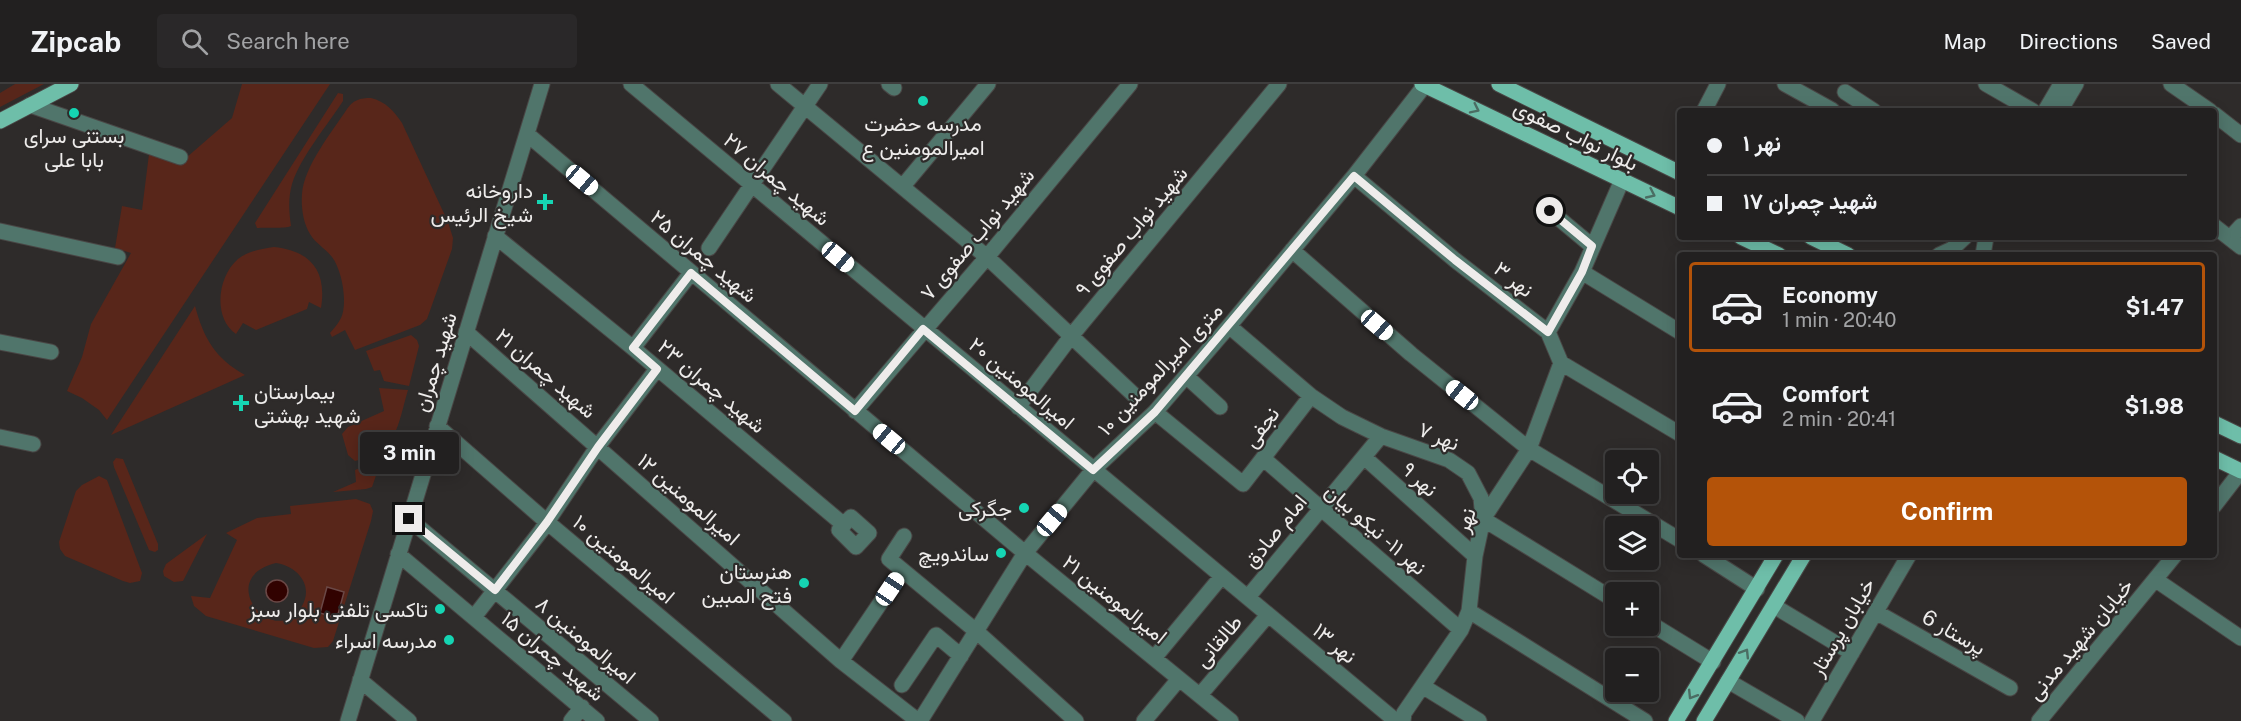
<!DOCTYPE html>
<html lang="en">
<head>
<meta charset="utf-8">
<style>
	:root { --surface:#222020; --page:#2a2829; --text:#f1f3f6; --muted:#a2a3a5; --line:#3f3e3e; --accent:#b45309 }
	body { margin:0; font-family:"Public Sans",Vazirmatn,sans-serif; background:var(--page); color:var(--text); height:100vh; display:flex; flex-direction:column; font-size:22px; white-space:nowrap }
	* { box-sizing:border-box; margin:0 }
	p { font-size:20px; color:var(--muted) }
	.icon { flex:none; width:33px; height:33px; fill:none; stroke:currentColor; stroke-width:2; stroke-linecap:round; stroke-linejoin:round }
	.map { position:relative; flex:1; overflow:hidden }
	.panel { position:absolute; left:1677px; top:168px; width:540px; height:306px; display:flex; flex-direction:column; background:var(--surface); border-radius:6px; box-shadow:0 3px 15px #0003,0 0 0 2px var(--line) }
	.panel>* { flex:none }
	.guide { position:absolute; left:1677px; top:24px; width:540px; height:132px; border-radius:6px; box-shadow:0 3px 15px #0003,0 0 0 2px var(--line); display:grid; align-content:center; height:132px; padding:0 30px; background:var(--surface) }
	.controls { position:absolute; left:1605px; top:366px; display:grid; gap:12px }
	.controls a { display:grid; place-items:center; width:54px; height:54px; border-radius:6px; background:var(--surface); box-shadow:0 3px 15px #0003,0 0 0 2px var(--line); font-size:30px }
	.end { position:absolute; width:27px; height:27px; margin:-14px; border:8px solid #eeeceb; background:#111; box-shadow:0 0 0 3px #111 }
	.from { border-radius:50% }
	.bubble { position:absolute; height:42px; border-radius:6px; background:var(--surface); box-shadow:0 3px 15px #0003,0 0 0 2px var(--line); font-size:20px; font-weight:700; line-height:42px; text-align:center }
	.car { position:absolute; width:18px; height:36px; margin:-18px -9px; border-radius:8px; box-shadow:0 0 4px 2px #0007; background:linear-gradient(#fff 24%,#345 0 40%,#fff 0 76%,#345 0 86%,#fff 0) }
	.guide b { display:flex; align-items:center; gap:21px; height:57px; font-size:22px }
	.guide b+b { border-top:2px solid var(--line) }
	.guide i { width:15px; height:15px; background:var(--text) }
	ul { padding:10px 0 0; list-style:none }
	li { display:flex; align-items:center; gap:18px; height:90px; margin:0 12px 9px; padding:0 18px; border:3px solid transparent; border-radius:6px }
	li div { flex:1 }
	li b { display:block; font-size:22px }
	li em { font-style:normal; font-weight:700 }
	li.current { border-color:var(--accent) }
	li>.icon { width:54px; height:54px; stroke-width:1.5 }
	.primary-button { display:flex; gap:12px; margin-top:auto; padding:12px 30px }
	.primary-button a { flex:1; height:69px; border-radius:6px; background:var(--accent); color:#fff; font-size:24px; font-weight:700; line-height:69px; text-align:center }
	header { display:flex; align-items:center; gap:36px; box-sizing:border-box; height:84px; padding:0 30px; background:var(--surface); border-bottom:2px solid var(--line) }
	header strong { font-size:28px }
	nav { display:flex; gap:33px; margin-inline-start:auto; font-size:21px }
	.search { width:420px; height:54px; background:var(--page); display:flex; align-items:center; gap:15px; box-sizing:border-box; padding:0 21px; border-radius:6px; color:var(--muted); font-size:22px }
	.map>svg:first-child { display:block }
	.green { fill:#58261a; fill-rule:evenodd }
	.water { fill:#310200; stroke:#6a4846; stroke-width:1.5 }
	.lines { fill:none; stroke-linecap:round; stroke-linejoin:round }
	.minor-casing { stroke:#494645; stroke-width:17 }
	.major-casing { stroke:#494645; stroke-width:17 }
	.minor { stroke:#50756b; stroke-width:15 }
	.major { stroke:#6ebea9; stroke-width:15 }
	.oneway { stroke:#4b6d63 }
	.route { stroke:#eeeceb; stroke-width:8 }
	.poi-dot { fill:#15d5b3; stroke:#2e2b2a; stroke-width:2 }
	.labels { text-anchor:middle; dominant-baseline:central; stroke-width:4.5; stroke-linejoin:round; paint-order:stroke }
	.poi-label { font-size:21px; fill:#eeeceb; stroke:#2e2b2a; text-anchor:end }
	.street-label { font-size:21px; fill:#eeeceb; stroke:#2e2b2a }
</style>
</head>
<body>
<header>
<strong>Zipcab</strong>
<div class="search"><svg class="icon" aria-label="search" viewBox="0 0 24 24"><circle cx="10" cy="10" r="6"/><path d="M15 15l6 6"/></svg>Search here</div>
<nav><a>Map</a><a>Directions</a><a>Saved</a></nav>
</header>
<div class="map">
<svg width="2241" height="637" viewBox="0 0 2241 637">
	<rect width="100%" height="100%" fill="#2e2b2a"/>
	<path class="green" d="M15,0H44L0,23V9Z
		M242,0H330L107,336L99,326L82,314L67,307L82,273L91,240L131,169L115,164L122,122L142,126L149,70L179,80L232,34Z
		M338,9L343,10V17C327,42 301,72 292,100C288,114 289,128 291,142C285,145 265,143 257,144L255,139Z
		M371,14C385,17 395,28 402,39L448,138L453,154L452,165L427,235L420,241L355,266L345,246L332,253L330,249C334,244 338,240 341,234C348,219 342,186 332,173C325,164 315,159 310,150C303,139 301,123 302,110C304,82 332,48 347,25C353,16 360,14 371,14Z
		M274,163C311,167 327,187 321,224L309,218L307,225L256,246L243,239L236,250C213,234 217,193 238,175C248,167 261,165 274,163Z
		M195,222C204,255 215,274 245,291L111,351Z
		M411,251L417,256L419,262L409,302L384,297L380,286L374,287L366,267Z
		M379,304L408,306C397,343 398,367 355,377L348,371L342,350L348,343L384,327Z
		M116,374L123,375L158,460V466L155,468L149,466L114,383L113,378Z
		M376,377L380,380L372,403L366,405L333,408L356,398L355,386Z
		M99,392L107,396L142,489L140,497L130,499L123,497L65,472L60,465L59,458L76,407L82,401Z
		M356,415L370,420L373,427L371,437L333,557L328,563L314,564L206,532L194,522L191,512L210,514L237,456L226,449L257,434L291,430L290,422ZM276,479C297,482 314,501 302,522C274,568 213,494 276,479Z
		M207,450L183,497L174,498L164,492L163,487L166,480Z"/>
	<path class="water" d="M266 507a11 11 0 1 1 22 0a11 11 0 1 1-22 0Z
		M327,503L344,508L337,534L320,529Z"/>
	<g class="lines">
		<defs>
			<path id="minor" d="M631,0L1396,637
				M778,0L987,173L1134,311
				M889,0L894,4
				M1785,0L1832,26
				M1986,0L2033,27
				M2171,0L2210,27
				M1845,8L1874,27
				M30,21L180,73
				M1704,27L1718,0
				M2045,27L2061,0
				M2060,27L2076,0
				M2214,30L2241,51
				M527,50L1025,469L1231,637
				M1354,92L1455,176L1548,248L1561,279L1529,365L1483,435L1475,472L1469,527L1461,546L1404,629L1403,637
				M903,102L988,0
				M1550,127L1592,162
				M2214,142L2241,163
				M0,147L118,173
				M495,152L633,264L844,441
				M2230,154L2241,142
				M709,164L820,0
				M1292,166L1411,270L1529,365L1680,456
				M1939,171L1952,165L1965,153
				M1983,171L1986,153
				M1582,188L1680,248
				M1229,242L1311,312L1342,333L1381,352L1449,376L1468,389L1481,414L1483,435L1616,517
				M466,248L841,577L918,637
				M1548,248L1582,188L1622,96
				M0,258L51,268
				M633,264L691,189
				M1561,279L1680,350
				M1186,292L1220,323
				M1018,323L1072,251L1279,0
				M855,327L987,173L1130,0
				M1155,328L1243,400L1311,312
				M437,342L547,438L784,637
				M0,353L33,360
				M1364,373L1475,472
				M1264,375L1461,546
				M2214,422L2241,387
				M851,433L869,449L856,463L839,446Z
				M409,435L651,637
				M904,452L889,475L976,547L1076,637
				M398,470L597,637
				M1704,471L1757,505
				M2156,496L2241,554
				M1248,513L1381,352
				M1774,522L1852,569
				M1469,527L1645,637
				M1876,528L2010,604
				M474,533L541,447L598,362L657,285
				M1648,538L1713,578
				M1154,574L1222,492
				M841,577L902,487
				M360,596L409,637
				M1728,597L1797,637
				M902,601L936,551L961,572
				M1424,603L1479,637
				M1200,611L1268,531
				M348,637L542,0
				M571,637L582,623
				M920,637L1025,469L1093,386L1155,328L1229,242L1354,92L1425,1
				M1144,637L1179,595
				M1812,637L1909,471
				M2039,637L2175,471"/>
			<path id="major" d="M1422,0L1680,124
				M1499,0L1680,89
				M0,37L71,0
				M1741,153L1779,171
				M1811,153L1848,171
				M2214,339L2241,352
				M2214,374L2241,387
				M1676,637L1776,471
				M1704,637L1804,471"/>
		</defs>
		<use href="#minor" class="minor-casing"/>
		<use href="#major" class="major-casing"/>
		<use href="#minor" class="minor"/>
		<use href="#major" class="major"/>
	</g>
	<defs><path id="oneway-chevron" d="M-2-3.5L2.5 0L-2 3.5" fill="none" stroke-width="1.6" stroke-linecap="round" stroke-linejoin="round" transform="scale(1.5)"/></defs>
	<g class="oneway">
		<use href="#oneway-chevron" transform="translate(1475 25) rotate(26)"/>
		<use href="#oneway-chevron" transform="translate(1651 110) rotate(25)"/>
		<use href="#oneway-chevron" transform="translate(1745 569) rotate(-58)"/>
		<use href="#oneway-chevron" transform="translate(1692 611) rotate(122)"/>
	</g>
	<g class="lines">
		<path class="route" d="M409,435L495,506L547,438L598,363L657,285L633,264L691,189L855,327L923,245L1093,386L1155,328L1354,92L1455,176L1548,248L1582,188L1592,162L1550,127"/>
	</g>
	<g class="poi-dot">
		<circle cx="923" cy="17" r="6"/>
		<circle cx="74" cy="29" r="6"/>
		<path d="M542 109h6v6h6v6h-6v6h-6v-6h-6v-6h6z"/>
		<path d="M238 310h6v6h6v6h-6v6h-6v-6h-6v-6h6z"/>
		<circle cx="1024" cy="424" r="6"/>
		<circle cx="1001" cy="469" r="6"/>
		<circle cx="804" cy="499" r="6"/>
		<circle cx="440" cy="525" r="6"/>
		<circle cx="449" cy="556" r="6"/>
	</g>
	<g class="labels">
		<g class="poi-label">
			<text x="923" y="39" text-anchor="middle">مدرسه حضرت<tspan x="923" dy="24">امیرالمومنین ع</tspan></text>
			<text x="74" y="51" text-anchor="middle">بستنی سرای<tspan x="74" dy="24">بابا علی</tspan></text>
			<text x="533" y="106">داروخانه<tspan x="533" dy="24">شیخ الرئیس</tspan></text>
			<text x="254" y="307" text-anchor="start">بیمارستان<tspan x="254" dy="24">شهید بهشتی</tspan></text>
			<text x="1012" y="424">جگرکی</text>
			<text x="989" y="469">ساندویچ</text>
			<text x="792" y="487">هنرستان<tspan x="792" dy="24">فتح المبین</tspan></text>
			<text x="428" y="525">تاکسی تلفنی بلوار سبز</text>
			<text x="437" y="556">مدرسه اسراء</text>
		</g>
		<g class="street-label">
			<text transform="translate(1576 51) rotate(26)">بلوار نواب صفوی</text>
			<text transform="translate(777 95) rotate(40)">شهید چمران ۲۷</text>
			<text transform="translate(1131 147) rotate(-50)">شهید نواب صفوی ۹</text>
			<text transform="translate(977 150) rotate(-50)">شهید نواب صفوی ۷</text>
			<text transform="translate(704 172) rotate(40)">شهید چمران ۲۵</text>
			<text transform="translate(1514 195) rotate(38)">نهر ۳</text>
			<text transform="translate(435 278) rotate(-73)">شهید چمران</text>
			<text transform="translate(1160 285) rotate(-47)">۱۰ متری امیرالمومنین</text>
			<text transform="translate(546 289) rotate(41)">شهید چمران ۲۱</text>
			<text transform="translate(1022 299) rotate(40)">امیرالمومنین ۲۰</text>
			<text transform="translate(712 302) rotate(40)">شهید چمران ۲۳</text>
			<text transform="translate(1261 343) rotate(-53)">نجفی</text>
			<text transform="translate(1439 352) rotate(23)">نهر ۷</text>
			<text transform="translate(1420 395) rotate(42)">نهر ۹</text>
			<text transform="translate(689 415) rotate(41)">امیرالمومنین ۱۲</text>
			<text transform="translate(1465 436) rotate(-71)">نهر</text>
			<text transform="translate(1376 445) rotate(41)">نهر ۱۱ - نیکو بیان</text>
			<text transform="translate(1275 447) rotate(-51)">امام صادق</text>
			<text transform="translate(624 475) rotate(40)">امیرالمومنین ۱۰</text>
			<text transform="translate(1115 515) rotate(39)">امیرالمومنین ۲۱</text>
			<text transform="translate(1842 543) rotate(-60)">خیابان پرستار</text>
			<text transform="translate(1954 548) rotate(30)">پرستار 6</text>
			<text transform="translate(2080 555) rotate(-50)">خیابان شهید مدنی</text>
			<text transform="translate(586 556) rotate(40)">امیرالمومنین ۸</text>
			<text transform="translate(1218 557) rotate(-50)">طالقانی</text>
			<text transform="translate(1335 559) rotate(40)">نهر ۱۳</text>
			<text transform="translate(553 572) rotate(40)">شهید چمران ۱۵</text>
		</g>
	</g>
</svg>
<div class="controls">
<a><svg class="icon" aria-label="locate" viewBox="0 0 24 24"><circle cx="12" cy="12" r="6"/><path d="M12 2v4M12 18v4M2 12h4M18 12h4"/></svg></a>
<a><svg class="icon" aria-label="layers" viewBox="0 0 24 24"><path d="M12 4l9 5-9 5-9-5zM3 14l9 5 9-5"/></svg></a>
<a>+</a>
<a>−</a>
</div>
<i class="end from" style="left:1550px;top:127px"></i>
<i class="end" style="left:409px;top:435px"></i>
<div class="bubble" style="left:360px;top:348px;width:99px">3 min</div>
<i class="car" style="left:582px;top:96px;rotate:130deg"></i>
<i class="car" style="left:838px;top:173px;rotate:130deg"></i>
<i class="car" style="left:1377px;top:241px;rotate:131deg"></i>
<i class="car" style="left:1462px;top:311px;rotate:309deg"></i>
<i class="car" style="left:889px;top:355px;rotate:310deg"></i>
<i class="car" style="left:1052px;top:436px;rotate:40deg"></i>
<i class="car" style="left:890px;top:505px;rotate:34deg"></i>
<div class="guide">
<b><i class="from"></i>نهر ۱</b>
<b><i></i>شهید چمران ۱۷</b>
</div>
<section class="panel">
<ul>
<li class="current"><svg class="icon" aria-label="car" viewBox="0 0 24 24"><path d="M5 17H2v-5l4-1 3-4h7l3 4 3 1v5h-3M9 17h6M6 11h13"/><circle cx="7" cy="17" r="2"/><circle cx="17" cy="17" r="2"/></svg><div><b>Economy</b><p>1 min · 20:40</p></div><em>$1.47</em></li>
<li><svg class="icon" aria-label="car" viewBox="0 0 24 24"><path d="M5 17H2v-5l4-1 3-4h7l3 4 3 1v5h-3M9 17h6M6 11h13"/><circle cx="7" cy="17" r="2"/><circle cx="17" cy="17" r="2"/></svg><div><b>Comfort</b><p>2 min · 20:41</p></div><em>$1.98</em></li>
</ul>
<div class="primary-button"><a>Confirm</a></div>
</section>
</div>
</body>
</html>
